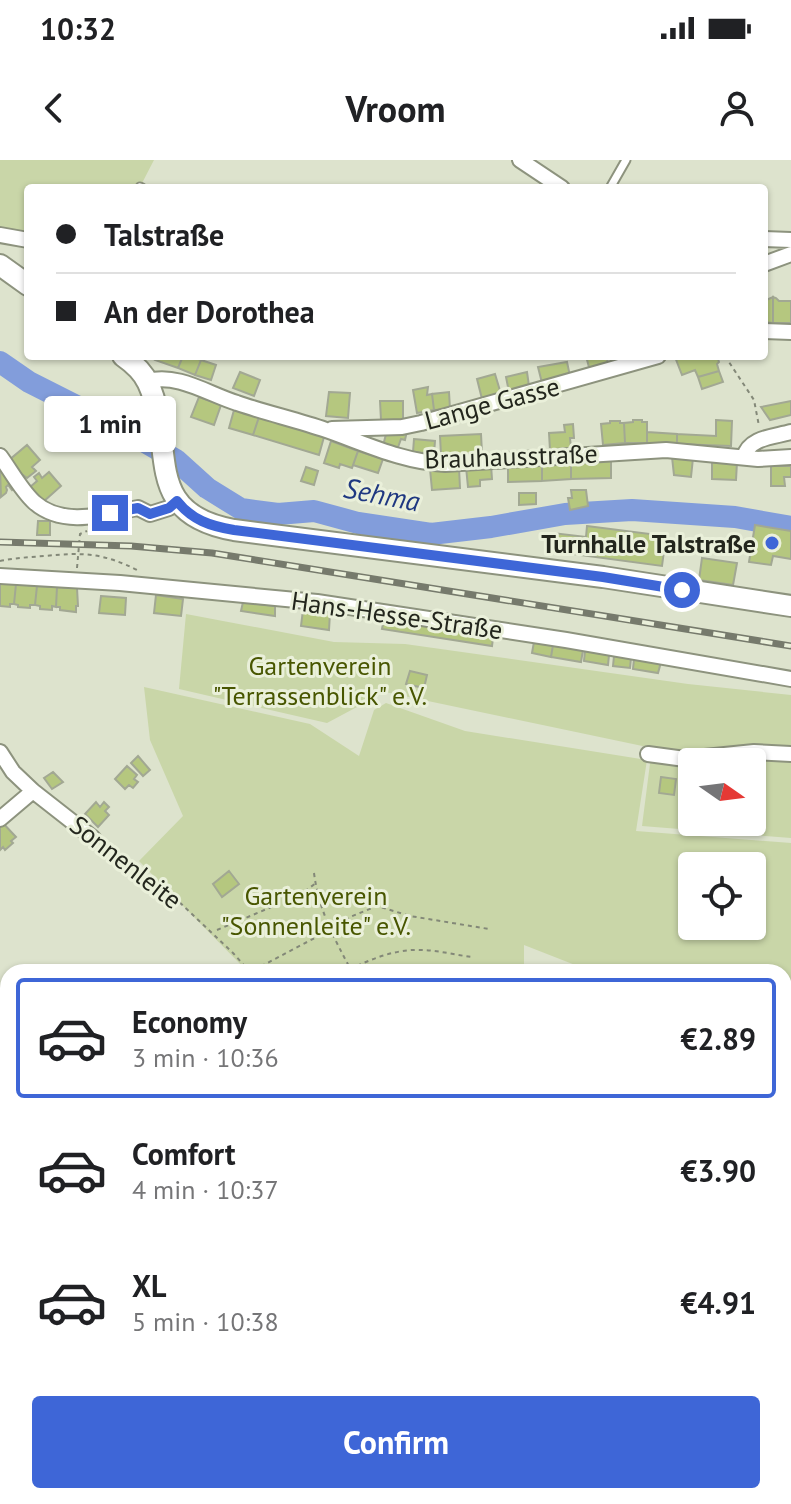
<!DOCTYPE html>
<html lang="en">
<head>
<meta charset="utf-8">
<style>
	:root { --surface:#fff; --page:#f6f6f6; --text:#202124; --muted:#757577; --line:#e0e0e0; --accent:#3e66d7 }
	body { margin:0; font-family:"PT Sans",sans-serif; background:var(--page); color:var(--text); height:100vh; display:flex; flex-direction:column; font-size:30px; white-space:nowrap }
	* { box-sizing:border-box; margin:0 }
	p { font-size:26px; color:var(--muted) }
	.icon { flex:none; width:44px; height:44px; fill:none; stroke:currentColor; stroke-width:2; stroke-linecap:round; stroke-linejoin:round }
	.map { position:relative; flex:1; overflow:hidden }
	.details { position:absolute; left:0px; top:804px; width:792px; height:540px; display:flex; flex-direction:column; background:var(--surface); border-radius:24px 24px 0 0; box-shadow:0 2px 6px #0004 }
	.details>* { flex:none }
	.hud { position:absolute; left:24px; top:24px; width:744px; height:176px; border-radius:8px; box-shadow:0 2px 6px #0004; display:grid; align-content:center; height:176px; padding:0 32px; background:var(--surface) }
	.needle { width:52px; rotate:104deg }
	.buttons { position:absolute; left:678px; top:588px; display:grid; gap:16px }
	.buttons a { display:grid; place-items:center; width:88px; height:88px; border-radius:8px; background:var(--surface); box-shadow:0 2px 6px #0004; font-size:40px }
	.end { position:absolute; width:36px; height:36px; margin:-18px; border:10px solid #3e66d7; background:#fff; box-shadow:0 0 0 4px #fff }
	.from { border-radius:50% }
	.bubble { position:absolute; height:56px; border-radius:8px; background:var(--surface); box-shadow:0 2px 6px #0004; font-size:26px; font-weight:600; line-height:56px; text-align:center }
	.hud b { display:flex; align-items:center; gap:28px; height:76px; font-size:30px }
	.hud b+b { border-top:2px solid var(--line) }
	.hud i { width:20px; height:20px; background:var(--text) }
	ul { padding:14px 0 0; list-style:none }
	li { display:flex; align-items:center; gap:24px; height:120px; margin:0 16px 12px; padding:0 16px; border:4px solid transparent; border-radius:8px }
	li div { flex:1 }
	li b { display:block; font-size:30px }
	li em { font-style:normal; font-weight:600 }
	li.current { border-color:var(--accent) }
	li>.icon { width:72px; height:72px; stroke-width:1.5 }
	.action { display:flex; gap:16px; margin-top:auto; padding:16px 32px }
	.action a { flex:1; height:92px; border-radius:8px; background:var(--accent); color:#fff; font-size:32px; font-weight:600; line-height:92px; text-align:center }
	.status { display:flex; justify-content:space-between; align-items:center; height:56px; padding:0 40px; background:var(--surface); direction:ltr }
	.status svg { height:22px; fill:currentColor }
	header { display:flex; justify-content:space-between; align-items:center; height:104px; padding:0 32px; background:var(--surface); font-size:36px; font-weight:600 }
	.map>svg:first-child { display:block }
	.green { fill:#c9d6a8; fill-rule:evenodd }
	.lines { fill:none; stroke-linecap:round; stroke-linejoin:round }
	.river { stroke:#829ddb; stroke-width:22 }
	.building { fill:#b5c77f; stroke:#a2a893; stroke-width:2 }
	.service-casing { stroke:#8d937e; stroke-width:11 }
	.minor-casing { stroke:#8d937e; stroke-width:18 }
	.primary-casing { stroke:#8d937e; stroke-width:24 }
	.path { stroke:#838878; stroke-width:2; stroke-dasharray:4 4; stroke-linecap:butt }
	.service { stroke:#fff; stroke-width:7 }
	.minor { stroke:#fff; stroke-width:14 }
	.primary { stroke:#fff; stroke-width:20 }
	.rail-casing { stroke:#767a6c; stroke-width:7 }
	.rail { stroke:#eaf0da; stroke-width:4; stroke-dasharray:12; stroke-linecap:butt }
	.route { stroke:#3e66d7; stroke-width:10 }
	.poi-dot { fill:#3e66d7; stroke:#eaf0da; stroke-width:3 }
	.labels { text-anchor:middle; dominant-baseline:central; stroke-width:6; stroke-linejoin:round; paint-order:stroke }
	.street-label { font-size:26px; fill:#23261d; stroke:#eaf0da }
	.poi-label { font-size:26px; font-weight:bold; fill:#23261d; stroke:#eaf0da; text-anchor:end }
	.park-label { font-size:26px; fill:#485600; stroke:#eaf0da }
	.water-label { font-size:28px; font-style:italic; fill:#1f3881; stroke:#eaf0da }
</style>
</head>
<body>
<div class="status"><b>10:32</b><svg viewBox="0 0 49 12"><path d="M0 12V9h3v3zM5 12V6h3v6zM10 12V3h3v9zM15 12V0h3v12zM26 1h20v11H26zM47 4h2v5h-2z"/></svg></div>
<header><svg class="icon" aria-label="back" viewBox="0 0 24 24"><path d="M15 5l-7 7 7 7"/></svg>Vroom<svg class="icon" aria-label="person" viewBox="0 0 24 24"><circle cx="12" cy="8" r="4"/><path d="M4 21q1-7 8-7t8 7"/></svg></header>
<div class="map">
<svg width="791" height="1344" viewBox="0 0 791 1344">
	<rect width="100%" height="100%" fill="#dde3cd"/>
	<path class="green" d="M0,0H154L140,27L28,28V73L0,67Z
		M186,454L334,482L405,484L688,524L791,535V678L642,666L652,588L385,532L327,563L179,529ZM692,602H752V662H692Z
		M144,527L310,564L359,596L374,550L386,543L465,571L647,600L636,671L791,683V888L784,885V812H593L524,785V812H248L139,701L183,656L150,580ZM692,706H752V766H692Z"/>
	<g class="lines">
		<path class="river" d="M0,202L29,222L126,271L176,300L207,328L241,349L278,354L314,351L358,363L431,374L491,367L565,354L632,350L735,357L791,367"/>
	</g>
	<path class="building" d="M773,137L776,138L779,141H791V163H773Z
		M773,137V163L764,162V141Z
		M157,196H183L178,208L155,200Z
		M183,196H191L201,200L195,215L178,208Z
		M586,196H606L609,206L590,211Z
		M717,196L719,202L717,204L719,211L698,217L695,210L682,215L675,197Z
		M201,200L216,205L211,220L195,215Z
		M567,202L570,216L542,223L538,207Z
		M719,211L723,222L702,229L698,217Z
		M240,212L260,220L254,236L233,228Z
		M527,212L529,226L509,232L506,217Z
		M495,214L501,234L482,239L477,219Z
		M428,227L427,235L432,234L434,250L417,253L413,230Z
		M329,232L350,233L348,258L326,256Z
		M449,232L450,249L434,250L432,234Z
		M199,237L221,245L214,265L191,257Z
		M380,241H403V260H381Z
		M791,241V255L770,260L761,247Z
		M234,250L259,257L253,275L229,268Z
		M259,257L324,277L319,295L253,275Z
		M633,260H642V262H647V283H625L624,263L633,262Z
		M716,260L732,261L731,286L677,284V274L716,276Z
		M610,261H620V263H624L625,283L603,285L601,264L610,263Z
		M573,264L574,278H570L571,288L550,290L549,273L565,272L564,265Z
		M407,271L405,280L401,279L397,290L383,286L386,274L391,275L393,272Z
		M647,272L677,274V284L647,283Z
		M481,274L482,293L441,295L440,276Z
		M414,279L435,281L434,294L413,292Z
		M331,281L358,291L352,308L340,304L339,308L324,303Z
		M27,285L40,300L32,307L36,311L27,318L23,315L21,317L8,301Z
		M358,291L383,299L378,313L353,305Z
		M672,297L693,298L691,317L674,315Z
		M611,299V318L571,319V301Z
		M712,300L737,302L736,320L712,319Z
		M571,301V319L542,321V303Z
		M491,305L492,319L480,320V326L468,327L466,307Z
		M508,306H542V321L508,322Z
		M771,306H791V317H784L785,326H771Z
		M306,307L318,311L314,325L301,321Z
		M459,308L460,328L432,330L430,309Z
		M0,309L16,327L12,330L8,325L6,327L7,330L6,333L1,337Z
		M49,312L61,326L43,342L30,327L37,321L34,317L39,313L42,318Z
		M571,330H586L588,346L570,350L568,338H572Z
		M519,333H536V344L519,345Z
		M38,361H50V375H37Z
		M755,365L791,371V399L773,396L771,405L749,402Z
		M587,366L666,376L662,406L550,391L553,373L586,377Z
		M702,398L737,403L733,425L699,420Z
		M0,423L16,424L14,444H10V447L0,446Z
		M16,424L37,426L35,445H30V448L18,447V445L14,444Z
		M37,426L57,427L56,447L52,446V450L40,449V446L35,445Z
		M57,427L77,428L78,446H76V452L60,450V447H56Z
		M156,435L183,439L181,456L154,453Z
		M101,436L126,438L125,455L99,453Z
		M243,442L275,446V456L241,451Z
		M303,450L330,453L329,470L301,466Z
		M384,459L493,478L492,486L382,469Z
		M534,482L553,485L551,497L532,493Z
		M553,485L583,490L581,502L551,497Z
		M585,491L609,495L608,505L584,501Z
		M614,496L631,498L630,508L613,506Z
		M634,499L661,502L658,513L633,509Z
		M410,511L427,515L424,528L406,524Z
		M138,596L150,610L143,616L131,603Z
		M127,606L137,615L134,619L138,622L133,628L129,625L125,629L115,619Z
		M53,612L63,622L52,629L44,618Z
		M661,617L676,619L674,635L659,633Z
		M96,642L100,647L104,642L109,647L105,651L109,655L98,667L85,654Z
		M0,660L16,677L11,681L13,683L5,690L3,687L0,690Z
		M229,711L239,724L222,737L213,724Z"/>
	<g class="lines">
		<defs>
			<path id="service" d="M140,27L142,28
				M610,28L626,0"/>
			<path id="minor" d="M520,0L562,28
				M0,75L28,80
				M764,79L791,80
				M764,104L791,94
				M764,171L791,172
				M148,221C178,213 208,234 237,243C266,253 297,260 326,270C366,284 403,302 445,304L666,290L758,299L791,297
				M332,269L402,267L421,263L658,196
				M0,296C11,311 21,330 34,342C63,368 105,354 138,348L150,354L169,348L177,341
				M744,297C749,277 774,277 791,272
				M0,416L120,423L317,442L566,480L791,519
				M0,592L13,612L33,631L93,678
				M648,594L685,599L754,592L791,594
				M0,659L33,631"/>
			<path id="primary" d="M0,105L28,125
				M123,196C133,203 143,212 148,223C177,286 139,353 234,370L603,417L791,446"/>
		</defs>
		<use href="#service" class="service-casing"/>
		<use href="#minor" class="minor-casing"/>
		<use href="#primary" class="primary-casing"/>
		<path class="path" d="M725,196L754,240L759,266
			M0,401C15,398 30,397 45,396C83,392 104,393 139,411
			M77,408L80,374L87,371
			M104,684L154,718L233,793L250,812
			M314,713C319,751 334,778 352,812
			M217,770L300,735L316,723
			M350,809C372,799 395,789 420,790C437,790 455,795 472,797
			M254,810L326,772L350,757L377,746L410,756L489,769
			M784,1004L791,1005
			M623,1336V1344"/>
		<use href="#service" class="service"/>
		<use href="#minor" class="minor"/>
		<use href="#primary" class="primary"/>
		<defs>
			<path id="rail" d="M0,382L131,386L212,393L791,486"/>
		</defs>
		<use href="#rail" class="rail-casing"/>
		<use href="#rail" class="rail"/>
	</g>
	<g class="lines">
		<path class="route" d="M110,353L138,348L150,354L169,348L177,341C192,360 210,366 234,370L603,417L682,430"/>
	</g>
	<circle class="poi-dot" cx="772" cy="383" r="8"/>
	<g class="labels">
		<g class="street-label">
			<text transform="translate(492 243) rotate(-15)">Lange Gasse</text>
			<text transform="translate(511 296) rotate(-2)">Brauhausstraße</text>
			<text transform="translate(397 455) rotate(8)">Hans-Hesse-Straße</text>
			<text transform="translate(126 702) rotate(38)">Sonnenleite</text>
		</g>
		<g class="poi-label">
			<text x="756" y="383">Turnhalle Talstraße</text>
		</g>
		<g class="park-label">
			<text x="320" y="505">Gartenverein<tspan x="320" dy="30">"Terrassenblick" e.V.</tspan></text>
			<text x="316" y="735">Gartenverein<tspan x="316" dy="30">"Sonnenleite" e.V.</tspan></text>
		</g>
		<g class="water-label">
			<text transform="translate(382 334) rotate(11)">Sehma</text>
		</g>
	</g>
</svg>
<div class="buttons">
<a><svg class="needle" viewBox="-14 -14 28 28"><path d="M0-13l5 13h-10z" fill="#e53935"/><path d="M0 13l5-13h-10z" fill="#757577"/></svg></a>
<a><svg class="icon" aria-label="locate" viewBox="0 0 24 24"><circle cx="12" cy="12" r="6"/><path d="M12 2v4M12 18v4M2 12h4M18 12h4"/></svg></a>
</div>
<i class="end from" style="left:682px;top:430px"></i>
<i class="end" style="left:110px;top:353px"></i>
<div class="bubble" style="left:44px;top:236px;width:132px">1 min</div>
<div class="hud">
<b><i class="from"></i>Talstraße</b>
<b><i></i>An der Dorothea</b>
</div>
<section class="details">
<ul>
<li class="current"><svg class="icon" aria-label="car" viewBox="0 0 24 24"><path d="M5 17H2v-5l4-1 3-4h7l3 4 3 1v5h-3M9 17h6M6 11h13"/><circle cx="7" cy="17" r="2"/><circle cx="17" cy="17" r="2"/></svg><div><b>Economy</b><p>3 min · 10:36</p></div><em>€2.89</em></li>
<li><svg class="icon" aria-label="car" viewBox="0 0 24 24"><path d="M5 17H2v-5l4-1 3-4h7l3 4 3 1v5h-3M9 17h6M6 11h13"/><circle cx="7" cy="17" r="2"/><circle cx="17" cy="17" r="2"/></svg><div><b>Comfort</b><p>4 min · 10:37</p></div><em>€3.90</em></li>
<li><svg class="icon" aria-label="car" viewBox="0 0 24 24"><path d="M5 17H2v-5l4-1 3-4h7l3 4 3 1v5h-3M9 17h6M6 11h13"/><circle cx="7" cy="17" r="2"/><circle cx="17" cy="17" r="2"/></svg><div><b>XL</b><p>5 min · 10:38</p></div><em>€4.91</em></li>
</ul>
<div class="action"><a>Confirm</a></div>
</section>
</div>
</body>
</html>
